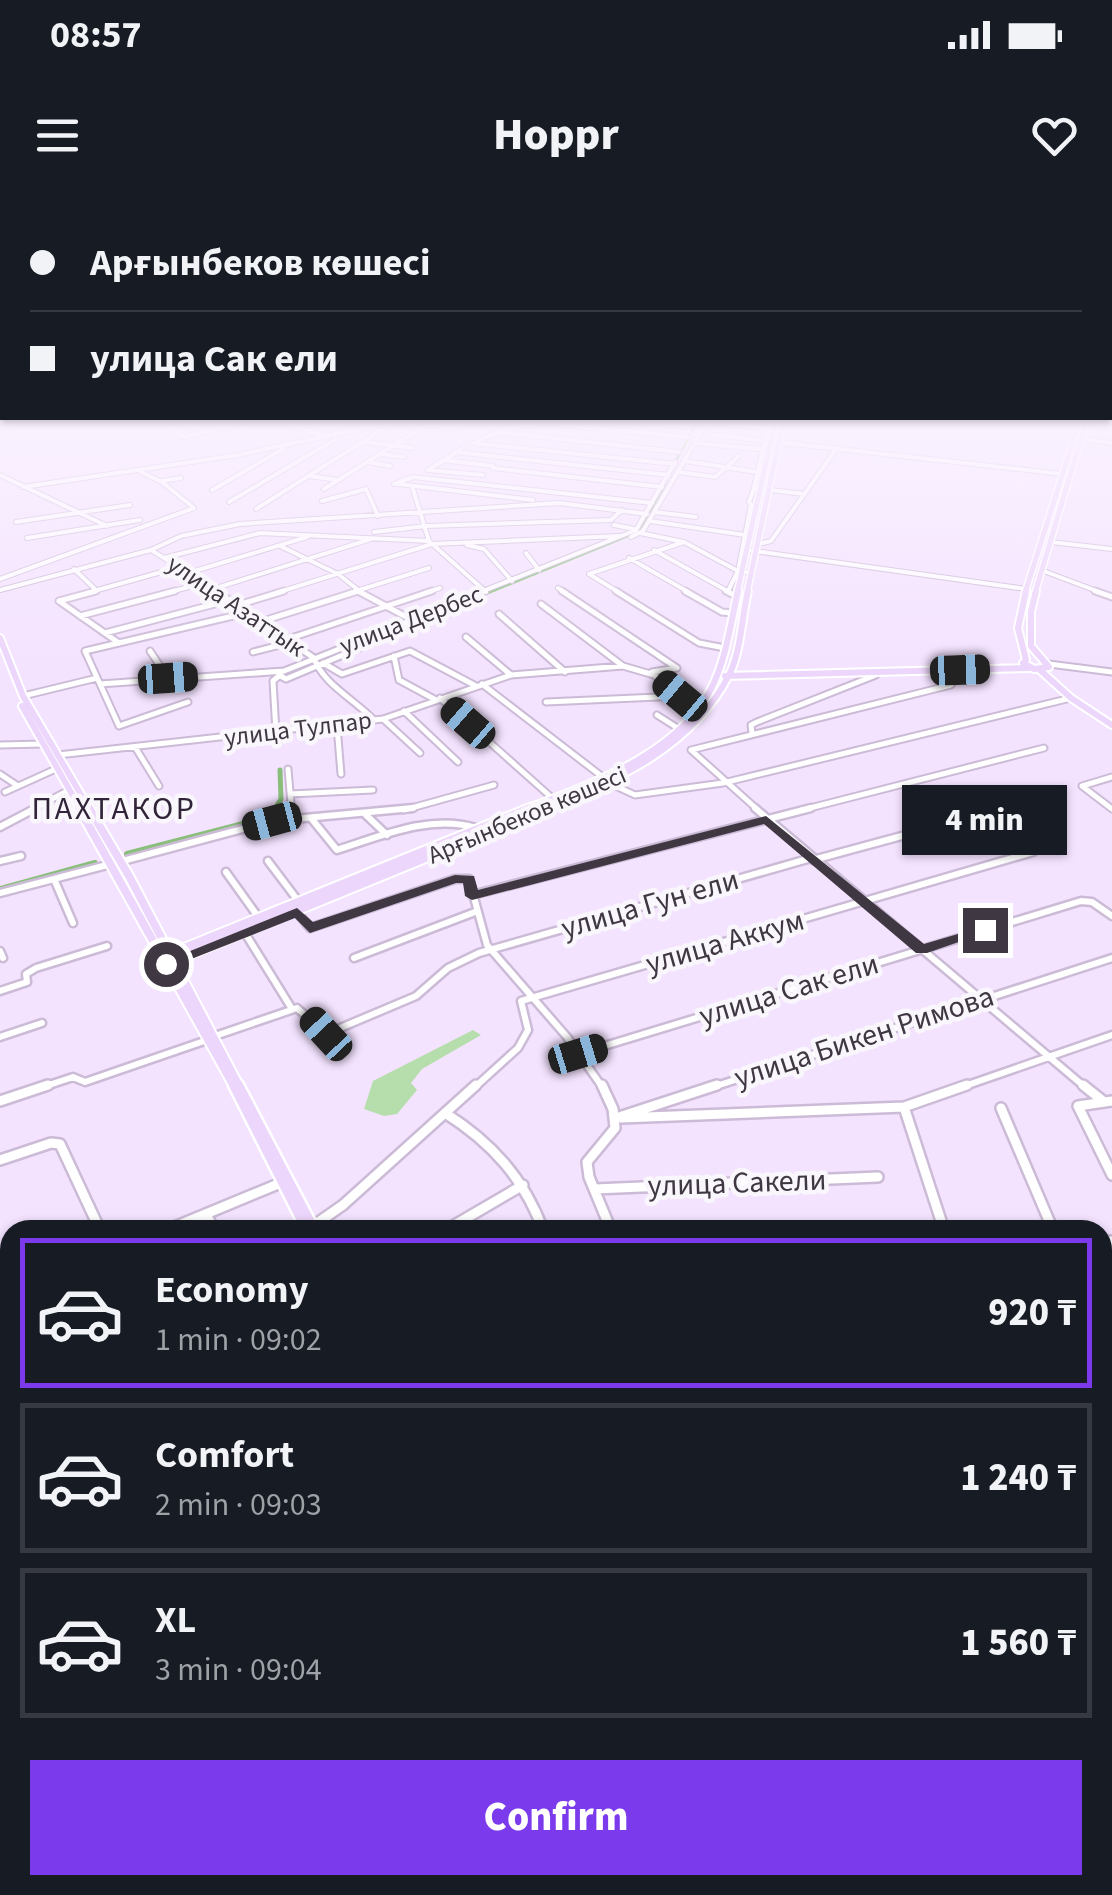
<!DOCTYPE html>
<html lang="en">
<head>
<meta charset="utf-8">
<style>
	:root { --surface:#171b24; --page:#20242c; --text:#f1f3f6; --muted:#9ea1a6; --line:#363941; --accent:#7c3aed }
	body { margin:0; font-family:"Source Sans 3",sans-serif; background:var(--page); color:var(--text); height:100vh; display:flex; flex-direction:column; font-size:38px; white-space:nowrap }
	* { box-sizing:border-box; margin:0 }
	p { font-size:32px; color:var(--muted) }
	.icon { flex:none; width:55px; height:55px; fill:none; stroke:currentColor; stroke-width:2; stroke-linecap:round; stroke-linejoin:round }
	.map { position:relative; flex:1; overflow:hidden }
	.drawer { position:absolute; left:0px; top:1020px; width:1112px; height:675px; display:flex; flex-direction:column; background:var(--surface); border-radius:30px 30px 0 0; box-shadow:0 2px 8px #0004 }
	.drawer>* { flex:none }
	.guide { position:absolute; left:0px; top:0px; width:1112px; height:220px; box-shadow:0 2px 8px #0004; display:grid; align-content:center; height:220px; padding:0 30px; background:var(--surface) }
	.end { position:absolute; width:45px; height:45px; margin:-22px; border:12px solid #3f3843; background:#fff; box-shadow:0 0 0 5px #fff }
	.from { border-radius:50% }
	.bubble { position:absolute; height:70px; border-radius:0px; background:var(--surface); box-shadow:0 2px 8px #0004; font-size:32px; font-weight:800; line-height:70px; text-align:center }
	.car { position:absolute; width:30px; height:60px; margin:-30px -15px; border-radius:12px; box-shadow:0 0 8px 2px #0007; background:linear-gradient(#222 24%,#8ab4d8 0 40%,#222 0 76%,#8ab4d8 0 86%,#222 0) }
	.guide b { display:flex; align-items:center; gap:35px; height:95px; font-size:38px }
	.guide b+b { border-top:2px solid var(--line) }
	.guide i { width:25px; height:25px; background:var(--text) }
	ul { padding:18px 0 0; list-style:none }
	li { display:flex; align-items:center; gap:30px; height:150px; margin:0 20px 15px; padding:0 10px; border:5px solid var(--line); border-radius:0px }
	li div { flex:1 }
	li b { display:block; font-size:38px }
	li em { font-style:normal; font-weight:800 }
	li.selected { border-color:var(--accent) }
	li>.icon { width:90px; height:90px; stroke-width:1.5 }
	.cta { display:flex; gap:20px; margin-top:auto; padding:20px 30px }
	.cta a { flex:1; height:115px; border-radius:0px; background:var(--accent); color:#fff; font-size:40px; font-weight:800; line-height:115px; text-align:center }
	.status { display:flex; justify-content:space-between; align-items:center; height:70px; padding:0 50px; background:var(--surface); direction:ltr }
	.status svg { height:28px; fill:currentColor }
	header { display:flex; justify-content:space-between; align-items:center; height:130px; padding:0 30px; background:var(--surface); font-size:45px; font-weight:800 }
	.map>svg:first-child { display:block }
	.green { fill:#b6deac }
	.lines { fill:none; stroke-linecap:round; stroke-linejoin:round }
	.stream { stroke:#89bf7b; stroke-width:2.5 }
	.canal-far1 { stroke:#89bf7b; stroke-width:5 }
	.canal { stroke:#89bf7b; stroke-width:6 }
	.minor-far4-casing { stroke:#ccbbd6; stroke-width:6 }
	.minor-far3-casing { stroke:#ccbbd6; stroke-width:9 }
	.minor-far2-casing { stroke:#ccbbd6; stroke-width:11 }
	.minor-far1-casing { stroke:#ccbbd6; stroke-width:14 }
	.minor-casing { stroke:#ccbbd6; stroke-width:16 }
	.major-far4-casing { stroke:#fff; stroke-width:8 }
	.major-far3-casing { stroke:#fff; stroke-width:10 }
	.major-far2-casing { stroke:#fff; stroke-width:12 }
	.major-far1-casing { stroke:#fff; stroke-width:15 }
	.major-casing { stroke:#fff; stroke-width:18 }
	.minor-far4 { stroke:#fff; stroke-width:4 }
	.minor-far3 { stroke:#fff; stroke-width:5 }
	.minor-far2 { stroke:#fff; stroke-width:6 }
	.minor-far1 { stroke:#fff; stroke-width:9 }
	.minor { stroke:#fff; stroke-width:11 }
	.major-far4 { stroke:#edd6fb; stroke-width:5 }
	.major-far3 { stroke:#edd6fb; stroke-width:6 }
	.major-far2 { stroke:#edd6fb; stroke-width:8 }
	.major-far1 { stroke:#edd6fb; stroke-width:10 }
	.major { stroke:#edd6fb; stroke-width:12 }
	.route { fill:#3f3843 }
	.labels { text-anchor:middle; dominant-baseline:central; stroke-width:9; stroke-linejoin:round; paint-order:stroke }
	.far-street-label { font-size:25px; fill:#3f3843; stroke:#f9f6fc }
	.street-label { font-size:30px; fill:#3f3843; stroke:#f9f6fc }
	.neighbourhood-label { font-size:32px; letter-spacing:2.5px; fill:#312439; stroke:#f9f6fc }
</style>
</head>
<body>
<div class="status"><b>08:57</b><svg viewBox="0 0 49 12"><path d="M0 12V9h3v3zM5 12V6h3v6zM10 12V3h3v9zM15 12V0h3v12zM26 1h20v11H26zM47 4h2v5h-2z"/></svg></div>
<header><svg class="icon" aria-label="menu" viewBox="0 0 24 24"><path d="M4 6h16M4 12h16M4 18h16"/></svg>Hoppr<svg class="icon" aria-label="heart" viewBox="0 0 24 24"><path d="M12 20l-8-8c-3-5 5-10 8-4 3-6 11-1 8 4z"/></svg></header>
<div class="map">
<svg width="1112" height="1695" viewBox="0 0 1112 1695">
	<rect width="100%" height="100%" fill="#f4e3ff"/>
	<path class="green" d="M473,830L481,835L422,869L411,883L417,890L397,914L384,916L364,909L373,881Z"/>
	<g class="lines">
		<path class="stream" d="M676,261L697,222
			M641,329L666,282
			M488,393L630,335
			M285,475L484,394"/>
		<path class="canal-far1" d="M274,610L281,599L280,570"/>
		<path class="canal" d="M127,654L262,619L276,608
			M0,689L95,663"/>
		<defs>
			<path id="minor-far4" d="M167,222L182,237L247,222
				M279,222L323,235
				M641,222L689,227
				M540,223L688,237
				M427,224L454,229L464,222
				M727,225L769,228
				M499,232L679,252
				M714,235L1071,275
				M1081,239L1112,243
				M477,241L513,227L545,223
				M366,242L412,248
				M472,243L675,264
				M694,243L769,250
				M455,252L669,275
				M380,254L404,257
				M443,260L493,266
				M685,261L764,273
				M368,262L390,266
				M493,268L662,287
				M428,270L460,250
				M428,270L483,275
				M679,272L715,277L739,256
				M0,275L107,326
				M309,276L338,280
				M161,281L181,278
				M394,284L413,277L652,303
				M398,284L533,300
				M412,286L429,341L486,392
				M23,287L238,255L392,222
				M754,288L769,222
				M324,289L431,222
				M212,290L283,249
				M322,301L366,289L378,316
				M229,302L336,239L335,235
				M752,306L749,302L754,288L804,294
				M256,309L394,222
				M655,312L696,317
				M650,321L745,335
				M16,322L130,305
				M614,325L634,329
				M374,332L426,326L611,320L622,310
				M640,333L684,342L738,371L752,373
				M631,337L643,331L707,222
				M27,338L140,320
				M1051,342L1112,349
				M758,344L771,341L837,248
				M467,345L484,349L512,381
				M280,346L338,374L362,393
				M151,350L220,393
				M654,350L731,393
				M747,350L1026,389
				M526,353L539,370
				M164,358L260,333L429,341
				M629,358L690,393
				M74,369L96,390
				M1041,370L1102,393
				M188,373L307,337
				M0,379L194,308L162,282L141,272
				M558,388L566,393
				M213,389L371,339
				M0,390L151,350L181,336L240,324L559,303L647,314
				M728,391L738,371L751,305
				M87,393L179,367
				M166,393L204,383
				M276,393L432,344L619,336
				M350,393L429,368
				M425,393L440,388
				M478,393L636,330L675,262
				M620,393L589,374L684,342"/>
			<path id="minor-far3" d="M216,391L314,458C322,483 355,500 374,520
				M358,391L412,420
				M562,391L677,468L652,472
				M616,391L699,443L725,448
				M685,391L722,412L732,413
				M726,391L736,396
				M1095,391L1112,397
				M59,401L96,391
				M59,401L119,443
				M541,404L623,466
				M238,405L284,391
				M499,414L565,472
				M80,416L175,391
				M263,421L358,391
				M105,433L230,400
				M466,437L511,475
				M288,439L432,391
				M150,451L168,478
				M253,452L292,442
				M394,456L399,480L436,500
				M323,463L342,474L410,451L476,486
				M1049,464L1112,472
				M279,475L286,479L409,427
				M100,484L284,471L485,391
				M482,484L604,578
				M23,496L97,478
				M440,498L551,597
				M188,502L119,526L85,451L250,412
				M546,502L680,496
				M404,511L458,562
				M657,515L679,529
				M383,519L420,553
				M337,526L341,574
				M276,532L273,481L281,474
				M752,533L751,525L757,522L876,475
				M0,545L44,544
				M135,547L159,586
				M58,555L383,519L511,475L623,466L654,475L698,509
				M0,574L18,586
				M1112,577L1082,586L1112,609
				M609,583L635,595L723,583L1071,498
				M5,592L58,568
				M290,594L373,590
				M31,610L73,588
				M284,610L291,604L288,569
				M404,610L494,585
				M758,610L691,550L951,485
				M802,610L1044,548
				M995,610L1033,600"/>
			<path id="minor-far2" d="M755,608L1086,888
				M366,615L387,635
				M311,618L337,650C381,636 430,614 476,628
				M272,621L413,608
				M0,627L36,608
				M813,660L1005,608
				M0,661L21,656
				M268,661L299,702
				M119,662L272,621L287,608
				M226,672L259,718
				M54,679L73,723
				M0,693L111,664
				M472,695L811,608
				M297,712L310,728L455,679H469L487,745L567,837L603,888
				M245,733L292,809
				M0,751L3,758
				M354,758L475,712
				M0,791L27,782L26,774L36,768L107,746
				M215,836L297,808L326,834L416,796L448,768L479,753L811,658
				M0,837L42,823
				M578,854L1081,701L1092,702L1112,716
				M40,888L73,877L85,882L210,839
				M474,888L518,848L528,830L521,801L1033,652
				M710,888L1112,758
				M959,888L1112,835"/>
			<path id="minor-far1" d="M602,885L613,909L615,928L587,962L589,977L611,1030
				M1083,885L1103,901
				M0,901L48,885
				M1112,901L1078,906L1112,975
				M904,907L944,1030
				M1001,908L1053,1030
				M445,913C491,942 524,978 543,1030
				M616,918L717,885
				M621,918L904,907L967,885
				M0,960L51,943L60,944L100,1030
				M595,989L878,977
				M206,1014L214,1030
				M310,1028L343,1005L476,885
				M167,1030L283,982
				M446,1030L523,985
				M1102,1042L1112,1041
				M1102,1065L1112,1085
				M0,1102L10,1098
				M0,1163L10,1185
				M0,1217L10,1212"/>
			<path id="minor" d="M0,1321L10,1316
				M1102,1371L1105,1383
				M0,1408L10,1402
				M1102,1480L1112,1495
				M0,1584L10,1578
				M1102,1651L1112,1667
				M248,1685L254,1695
				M377,1685L383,1695
				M517,1685L521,1695
				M829,1685L834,1695
				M964,1685L969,1695
				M1036,1685L1042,1695
				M203,1695L222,1685"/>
			<path id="major-far4" d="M737,393L775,222
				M747,393L783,222
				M1025,393L1079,222
				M1035,393L1086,222"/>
			<path id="major-far3" d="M1026,391L1018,428L1026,460L1023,463L1034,469L1049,467L1031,446V412L1036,391
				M0,438L23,496L90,610
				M1040,470L1071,498L1112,525
				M725,476L1028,468
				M22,506L81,610
				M524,610C590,584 676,556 711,489C726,460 731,422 738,391
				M542,610C615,581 693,548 730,473C741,450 742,416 748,391"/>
			<path id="major-far2" d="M79,608L235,888
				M89,608L129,676L240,888
				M162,757L530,608
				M166,764L548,608"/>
			<path id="major-far1" d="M234,885L307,1030
				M238,885L314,1030"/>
			<path id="major" d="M664,1685L670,1695
				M680,1685L685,1695"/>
		</defs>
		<use href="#minor-far4" class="minor-far4-casing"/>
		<use href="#minor-far3" class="minor-far3-casing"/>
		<use href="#minor-far2" class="minor-far2-casing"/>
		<use href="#minor-far1" class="minor-far1-casing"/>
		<use href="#minor" class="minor-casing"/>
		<use href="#major-far4" class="major-far4-casing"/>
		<use href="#major-far3" class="major-far3-casing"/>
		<use href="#major-far2" class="major-far2-casing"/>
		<use href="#major-far1" class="major-far1-casing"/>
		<use href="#major" class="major-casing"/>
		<use href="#minor-far4" class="minor-far4"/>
		<use href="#minor-far3" class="minor-far3"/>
		<use href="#minor-far2" class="minor-far2"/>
		<use href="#minor-far1" class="minor-far1"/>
		<use href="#minor" class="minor"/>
		<use href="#major-far4" class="major-far4"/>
		<use href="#major-far3" class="major-far3"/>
		<use href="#major-far2" class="major-far2"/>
		<use href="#major-far1" class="major-far1"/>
		<use href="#major" class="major"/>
	</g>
	<linearGradient id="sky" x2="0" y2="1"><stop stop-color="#82b8bc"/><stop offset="0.48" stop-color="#faf2ff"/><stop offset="1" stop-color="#faf2ff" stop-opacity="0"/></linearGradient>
	<rect width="1112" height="459" fill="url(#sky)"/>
	<path class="route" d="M766,616L924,744L985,726L993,730L927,753H916L764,624L472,700L465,696L463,683H456L310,733L295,718L171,767L158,764L297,708L313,722L455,675L474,676L478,690Z"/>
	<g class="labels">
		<g class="far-street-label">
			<text transform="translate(236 406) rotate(34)">улица Азаттык</text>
			<text transform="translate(411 420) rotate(-21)">улица Дербес</text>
			<text transform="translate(298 529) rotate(-7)">улица Тулпар</text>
			<text transform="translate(527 615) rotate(-23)">Арғынбеков көшесі</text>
		</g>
		<g class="street-label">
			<text transform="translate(650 704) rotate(-16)">улица Гун ели</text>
			<text transform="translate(725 742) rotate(-16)">улица Аккум</text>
			<text transform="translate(789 790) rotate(-17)">улица Сак ели</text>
			<text transform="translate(864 837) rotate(-18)">улица Бикен Римова</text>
			<text transform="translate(737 983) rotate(-2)">улица Сакели</text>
		</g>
		<g class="neighbourhood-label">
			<text x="114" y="609">ПАХТАКОР</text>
		</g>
	</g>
</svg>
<i class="end from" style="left:166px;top:764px"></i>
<i class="end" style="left:985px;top:730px"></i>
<div class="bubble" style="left:902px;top:585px;width:165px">4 min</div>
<i class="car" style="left:960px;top:470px;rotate:88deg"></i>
<i class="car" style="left:168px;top:478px;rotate:86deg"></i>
<i class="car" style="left:680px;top:496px;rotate:310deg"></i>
<i class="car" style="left:468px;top:523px;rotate:311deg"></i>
<i class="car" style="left:272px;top:621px;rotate:255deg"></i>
<i class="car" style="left:326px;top:834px;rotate:317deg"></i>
<i class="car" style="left:578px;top:854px;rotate:73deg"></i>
<div class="guide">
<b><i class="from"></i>Арғынбеков көшесі</b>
<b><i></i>улица Сак ели</b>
</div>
<section class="drawer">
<ul>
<li class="selected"><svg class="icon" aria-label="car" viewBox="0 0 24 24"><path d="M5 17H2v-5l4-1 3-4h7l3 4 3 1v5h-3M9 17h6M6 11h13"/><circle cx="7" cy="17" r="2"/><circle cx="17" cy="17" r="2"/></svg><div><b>Economy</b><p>1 min · 09:02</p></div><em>920 ₸</em></li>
<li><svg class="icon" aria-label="car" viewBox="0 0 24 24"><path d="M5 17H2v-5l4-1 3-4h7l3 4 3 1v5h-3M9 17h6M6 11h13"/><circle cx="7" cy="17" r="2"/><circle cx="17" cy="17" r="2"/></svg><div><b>Comfort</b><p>2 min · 09:03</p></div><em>1 240 ₸</em></li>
<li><svg class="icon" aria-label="car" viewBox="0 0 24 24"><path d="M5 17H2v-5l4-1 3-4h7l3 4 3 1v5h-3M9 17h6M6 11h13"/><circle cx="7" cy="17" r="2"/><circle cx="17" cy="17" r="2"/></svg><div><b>XL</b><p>3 min · 09:04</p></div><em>1 560 ₸</em></li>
</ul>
<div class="cta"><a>Confirm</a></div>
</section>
</div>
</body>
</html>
